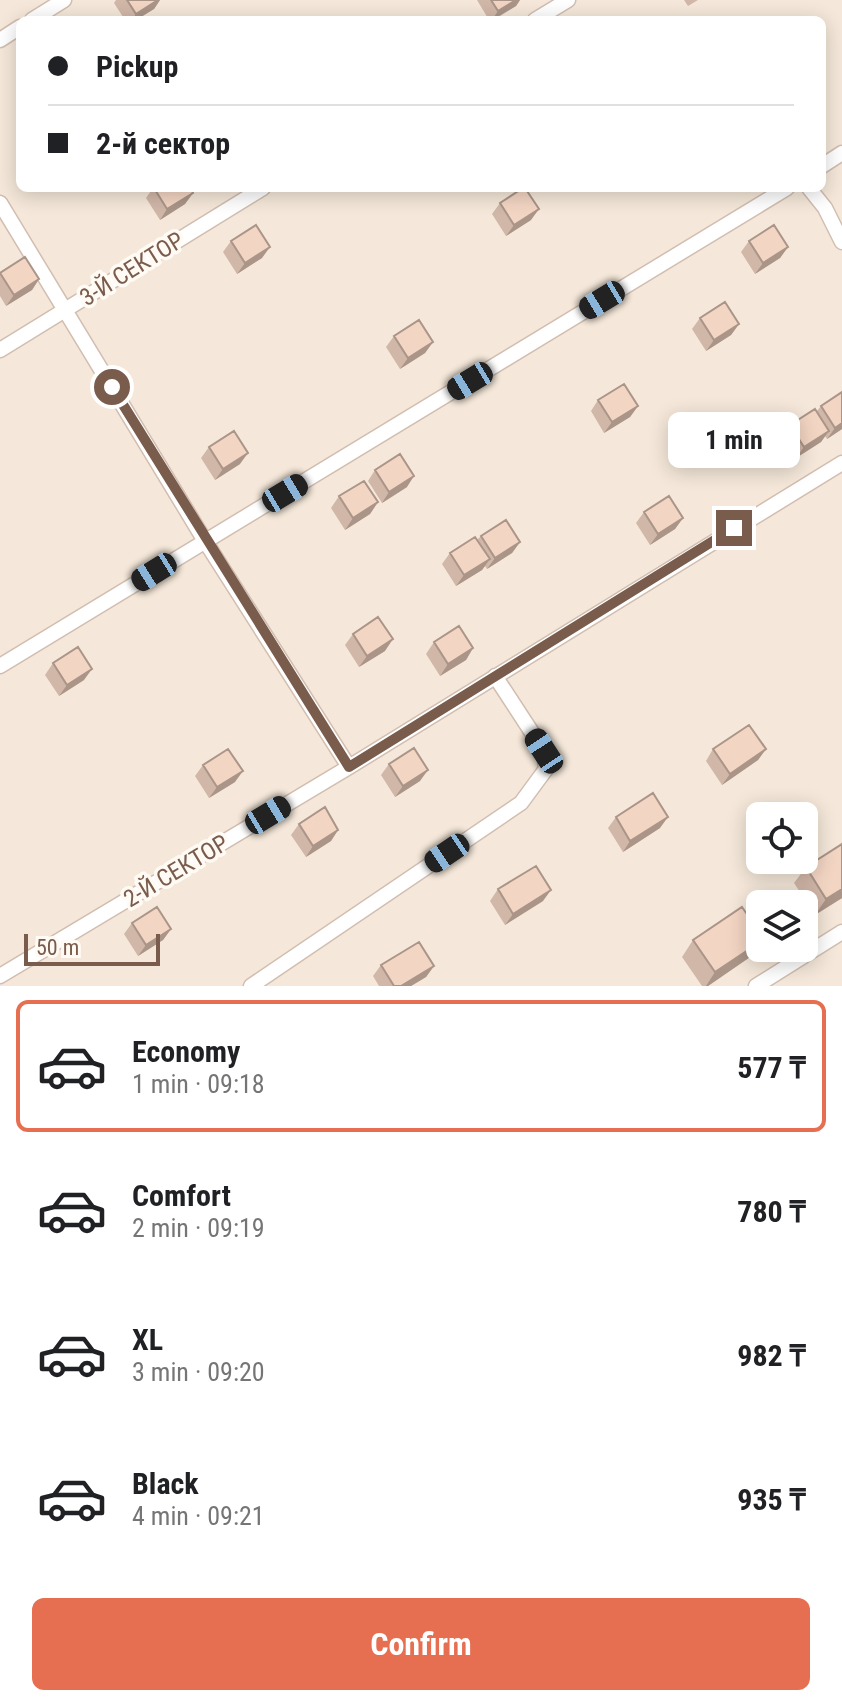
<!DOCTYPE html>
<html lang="en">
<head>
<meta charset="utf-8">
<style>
	:root { --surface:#fff; --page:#f6f6f6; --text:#202124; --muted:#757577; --line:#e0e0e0; --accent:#e76f51 }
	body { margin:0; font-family:"Roboto Condensed",sans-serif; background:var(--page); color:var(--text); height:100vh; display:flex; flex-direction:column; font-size:30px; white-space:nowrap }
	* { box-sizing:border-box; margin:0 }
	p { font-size:26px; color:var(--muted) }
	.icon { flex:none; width:44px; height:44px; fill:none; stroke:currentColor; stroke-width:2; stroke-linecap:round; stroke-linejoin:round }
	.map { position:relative; height:986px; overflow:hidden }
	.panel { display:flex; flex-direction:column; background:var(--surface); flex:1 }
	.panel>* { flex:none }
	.hud { position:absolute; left:16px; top:16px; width:810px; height:176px; border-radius:12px; box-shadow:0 4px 20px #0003; display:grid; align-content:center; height:176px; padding:0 32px; background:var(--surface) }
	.buttons { position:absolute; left:746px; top:802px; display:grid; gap:16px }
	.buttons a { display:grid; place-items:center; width:72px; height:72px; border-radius:12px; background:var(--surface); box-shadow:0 4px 20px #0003; font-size:40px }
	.scale { position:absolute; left:24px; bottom:20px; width:136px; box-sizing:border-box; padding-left:8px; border:4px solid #7a5c4d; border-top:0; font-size:22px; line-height:28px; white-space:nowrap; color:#7a5c4d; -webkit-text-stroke:6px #fffaf3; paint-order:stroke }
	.end { position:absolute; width:36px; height:36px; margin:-18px; border:10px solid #7a5c4d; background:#fff; box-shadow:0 0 0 4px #fff }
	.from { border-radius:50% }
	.bubble { position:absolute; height:56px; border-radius:12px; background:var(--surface); box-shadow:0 4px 20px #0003; font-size:26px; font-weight:700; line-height:56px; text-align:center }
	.car { position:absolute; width:24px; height:48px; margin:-24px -12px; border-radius:10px; box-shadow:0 0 6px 2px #0007; background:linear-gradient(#222 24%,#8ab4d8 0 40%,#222 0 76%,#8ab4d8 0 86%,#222 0) }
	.hud b { display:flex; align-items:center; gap:28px; height:76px; font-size:30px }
	.hud b+b { border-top:2px solid var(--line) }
	.hud i { width:20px; height:20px; background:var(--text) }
	ul { padding:14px 0 0; list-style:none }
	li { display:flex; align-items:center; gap:24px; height:132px; margin:0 16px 12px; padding:0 16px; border:4px solid transparent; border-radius:12px }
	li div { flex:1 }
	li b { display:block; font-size:30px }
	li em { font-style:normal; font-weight:700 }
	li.current { border-color:var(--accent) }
	li>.icon { width:72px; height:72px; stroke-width:1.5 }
	.button { display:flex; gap:16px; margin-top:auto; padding:16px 32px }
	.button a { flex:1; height:92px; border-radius:12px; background:var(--accent); color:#fff; font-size:32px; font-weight:700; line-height:92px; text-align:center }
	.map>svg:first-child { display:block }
	.residential { fill:#f5e8da; fill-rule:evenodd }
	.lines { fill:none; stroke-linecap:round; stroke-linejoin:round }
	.minor-casing { stroke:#d1beb0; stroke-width:17 }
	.minor { stroke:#fff; stroke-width:14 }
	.wall { fill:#d1b7a8 }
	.shaded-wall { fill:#aa9588 }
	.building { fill:#f3d5c3; stroke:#aa9588; stroke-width:2 }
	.route { stroke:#7a5c4d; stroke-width:10 }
	.labels { text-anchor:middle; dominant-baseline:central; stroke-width:7; stroke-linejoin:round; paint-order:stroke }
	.street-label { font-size:24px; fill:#7a5c4d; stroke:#fffaf3 }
</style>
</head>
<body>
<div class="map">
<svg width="842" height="986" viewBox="0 0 842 986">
	<rect width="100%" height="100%" fill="#fdf6ec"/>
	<path class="residential" d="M0,0H842V986H0ZM20,20H822V188H20ZM760,816H804V860H760ZM760,904H804V948H760Z"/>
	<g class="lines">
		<defs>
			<path id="minor" d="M32,20L64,0
				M535,20L568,0
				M0,40L20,27
				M822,166L842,153
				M809,188L825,208L842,242
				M0,203L205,541L349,767
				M0,350L263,188
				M0,666L787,188
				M0,976L349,767L842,463
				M251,986L521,803L546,769L544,751L495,676
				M756,986L842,932"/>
		</defs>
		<use href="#minor" class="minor-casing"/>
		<use href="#minor" class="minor"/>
	</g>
	<path class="wall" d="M116,0H160L154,9L136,20H125L114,3Z
		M477,0H520L516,6L494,20H489Z
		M684,0H698L688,6Z
		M153,188H190L193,193L185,204L160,220L146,198Z
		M500,203L531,220L506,236L492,214Z
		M231,241L262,258L237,274L223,252Z
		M749,241L788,247L780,258L755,274L741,252Z
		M0,273L39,279L32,290L6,306L0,296Z
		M700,318L739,324L731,335L706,351L692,329Z
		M394,336L433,342L425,353L400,369L386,347Z
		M842,392V429L827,439L825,436L821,442L796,458L782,436L790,425L817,411L821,406Z
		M598,400L638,406L630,417L604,433L591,411Z
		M209,447L240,464L215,480L201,458Z
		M375,470L407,487L382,503L368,481Z
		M339,496L378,502L370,514L345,530L331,508Z
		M644,512L683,518L675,529L650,545L636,523Z
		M481,536L520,542L512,553L487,569L485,566L482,570L456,586L442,564L450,553L477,540Z
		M353,634L385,651L359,667L345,645Z
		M434,642L473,648L466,660L440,676L426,654Z
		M53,663L84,680L59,696L45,675Z
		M713,749H766L758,760L722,785L706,761Z
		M389,764L420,781L395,797L381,775Z
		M203,765L235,782L209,798L195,776Z
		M616,817L660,828L623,852L608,828Z
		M299,824L338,830L331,841L306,857L291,835Z
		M806,867L842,898L815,915L794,883Z
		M498,889L543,901L505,925L490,901Z
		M132,923L171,929L163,940L138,956L124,934Z
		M693,940L753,955L708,986H702L682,957Z
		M381,965L434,966L426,977L411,986H379L373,976Z"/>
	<path class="shaded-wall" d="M158,0H160L154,9L136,20H132L136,14Z
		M516,0H520L516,6L492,20L498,11Z
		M193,193L185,204L160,220L167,209Z
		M539,209L531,220L506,236L514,225Z
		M270,247L262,258L237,274L245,263Z
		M788,247L780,258L755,274L763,263Z
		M39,279L32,290L6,306L14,295Z
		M739,324L731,335L706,351L714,340Z
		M433,342L425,353L400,369L408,358Z
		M638,406L630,417L604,433L612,422Z
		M842,423V429L827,439L835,428Z
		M829,431L821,442L796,458L804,447Z
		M248,453L240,464L215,480L223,469Z
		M414,476L407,487L382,503L389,492Z
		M378,502L370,514L345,530L353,518Z
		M683,518L675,529L650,545L658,534Z
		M520,542L512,553L487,569L495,558Z
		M490,559L482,570L456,586L464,575Z
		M393,639L385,651L359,667L367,656Z
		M473,648L466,660L440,676L448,664Z
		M92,669L84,680L59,696L67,685Z
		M766,749L758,760L722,785L730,774Z
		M428,770L420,781L395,797L403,786Z
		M243,771L235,782L209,798L217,787Z
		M668,817L660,828L623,852L630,841Z
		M338,830L331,841L306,857L313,846Z
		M842,889V898L815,915L826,899Z
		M551,890L543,901L505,925L513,914Z
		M171,929L163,940L138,956L146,945Z
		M760,942V945L753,955L708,986H706L715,972Z
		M434,966L426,977L411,986H401Z"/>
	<path class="building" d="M127,0H158L136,14Z
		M491,0H516L498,11Z
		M154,188H190L193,193L167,209Z
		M523,188H525L539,209L514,225L500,203Z
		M256,225L270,247L245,263L231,241Z
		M774,225L788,247L763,263L749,241Z
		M25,257L39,279L14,295L0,273Z
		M725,302L739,324L714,340L700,318Z
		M419,320L433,342L408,358L394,336Z
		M624,384L638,406L612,422L598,400Z
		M842,392V423L835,428L821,406Z
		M815,409L829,431L804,447L790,425Z
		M234,431L248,453L223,469L209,447Z
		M400,454L414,476L389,492L375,470Z
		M364,481L378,502L353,518L339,496Z
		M669,496L683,518L658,534L644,512Z
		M506,520L520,542L495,558L481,536Z
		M475,537L490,559L464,575L450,553Z
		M378,617L393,639L367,656L353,634Z
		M459,626L473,648L448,664L434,642Z
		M78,647L92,669L67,685L53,663Z
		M749,725L766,749L730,774L713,749Z
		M414,748L428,770L403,786L389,764Z
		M228,749L243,771L217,787L203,765Z
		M653,793L668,817L630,841L616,817Z
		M325,807L338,830L313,846L299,824Z
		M842,844V889L826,899L806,867Z
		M536,866L551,890L513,914L498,889Z
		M157,907L171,929L146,945L132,923Z
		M742,907L760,933V942L715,972L693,940Z
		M419,942L434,966L401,986H394L381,965Z"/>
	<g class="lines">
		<path class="route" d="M112,387L349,767L734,528"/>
	</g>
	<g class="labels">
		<g class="street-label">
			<text transform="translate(132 269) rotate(-32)">3-Й СЕКТОР</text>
			<text transform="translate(176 871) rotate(-31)">2-Й СЕКТОР</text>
		</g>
	</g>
</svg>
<div class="buttons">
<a><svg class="icon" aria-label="locate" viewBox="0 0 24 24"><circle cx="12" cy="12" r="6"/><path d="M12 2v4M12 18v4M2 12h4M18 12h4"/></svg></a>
<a><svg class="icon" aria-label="layers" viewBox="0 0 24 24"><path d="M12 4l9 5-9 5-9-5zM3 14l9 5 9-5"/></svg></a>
</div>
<div class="scale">50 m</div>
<i class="end from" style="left:112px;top:387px"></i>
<i class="end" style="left:734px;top:528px"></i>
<div class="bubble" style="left:668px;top:412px;width:132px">1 min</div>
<i class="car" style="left:602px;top:300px;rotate:239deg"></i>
<i class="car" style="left:470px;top:381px;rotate:239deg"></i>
<i class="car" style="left:285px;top:493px;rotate:59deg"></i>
<i class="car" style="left:154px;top:572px;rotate:238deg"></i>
<i class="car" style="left:544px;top:751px;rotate:327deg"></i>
<i class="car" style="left:268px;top:815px;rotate:59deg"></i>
<i class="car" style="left:447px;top:853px;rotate:236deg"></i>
<div class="hud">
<b><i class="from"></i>Pickup</b>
<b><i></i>2-й сектор</b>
</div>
</div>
<section class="panel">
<ul>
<li class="current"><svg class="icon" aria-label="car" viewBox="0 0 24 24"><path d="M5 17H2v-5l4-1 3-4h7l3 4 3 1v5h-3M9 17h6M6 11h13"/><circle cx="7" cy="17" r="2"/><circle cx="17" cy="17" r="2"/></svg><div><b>Economy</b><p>1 min · 09:18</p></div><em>577 ₸</em></li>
<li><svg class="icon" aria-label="car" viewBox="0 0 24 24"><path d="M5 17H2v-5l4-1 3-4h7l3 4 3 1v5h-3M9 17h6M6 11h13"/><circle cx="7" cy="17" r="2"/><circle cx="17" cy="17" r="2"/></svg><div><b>Comfort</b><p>2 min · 09:19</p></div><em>780 ₸</em></li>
<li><svg class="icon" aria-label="car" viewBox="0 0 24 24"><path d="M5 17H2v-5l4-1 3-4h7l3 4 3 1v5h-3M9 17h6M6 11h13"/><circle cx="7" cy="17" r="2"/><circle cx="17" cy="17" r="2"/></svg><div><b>XL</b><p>3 min · 09:20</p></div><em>982 ₸</em></li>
<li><svg class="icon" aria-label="car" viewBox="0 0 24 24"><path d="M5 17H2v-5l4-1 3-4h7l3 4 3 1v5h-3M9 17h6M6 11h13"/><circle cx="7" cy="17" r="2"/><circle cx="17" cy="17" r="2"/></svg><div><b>Black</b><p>4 min · 09:21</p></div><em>935 ₸</em></li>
</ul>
<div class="button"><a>Confirm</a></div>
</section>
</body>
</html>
